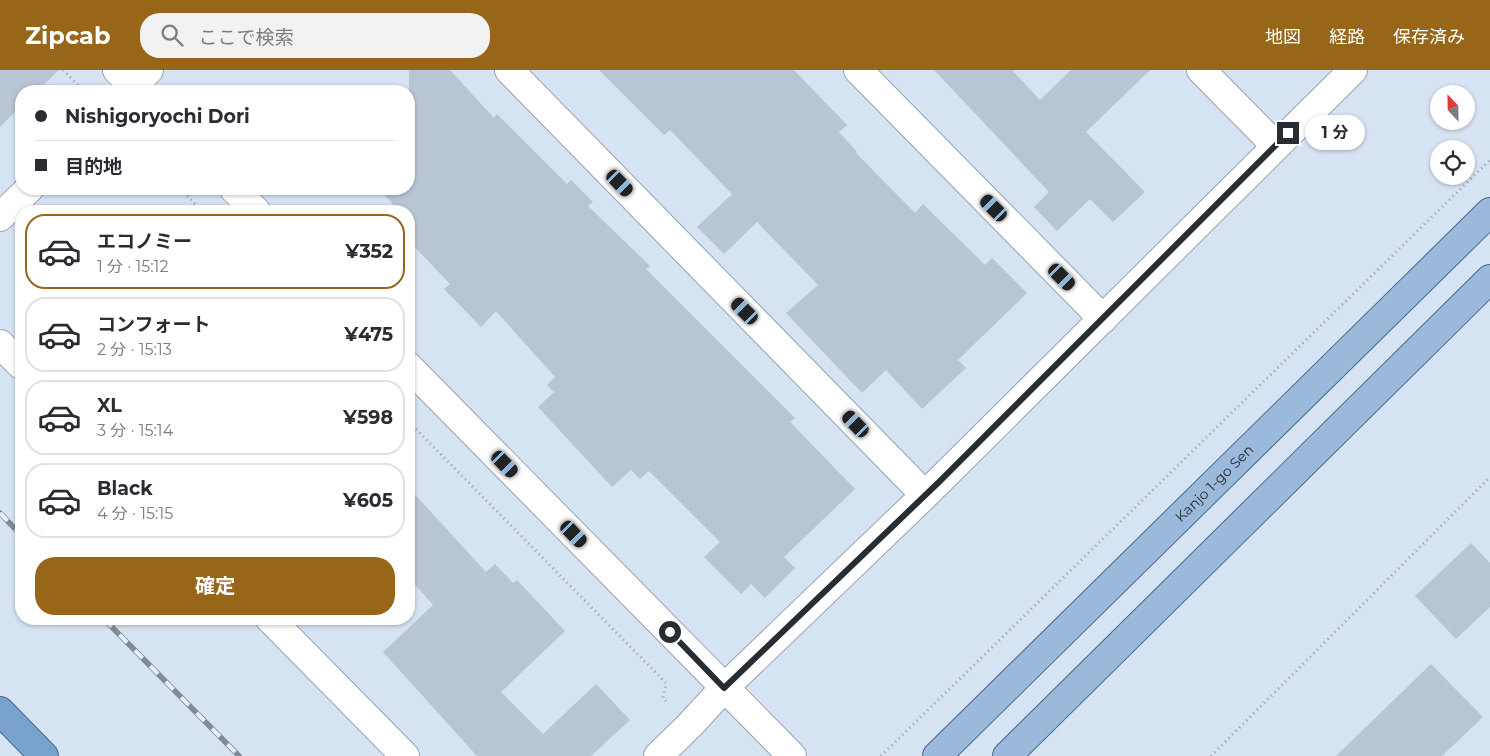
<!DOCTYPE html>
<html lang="ja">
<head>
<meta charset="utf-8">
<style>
	:root { --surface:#fff; --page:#f2f2f3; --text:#2b2b33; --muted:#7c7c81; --line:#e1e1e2; --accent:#976619 }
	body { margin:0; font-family:Montserrat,"Noto Sans JP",sans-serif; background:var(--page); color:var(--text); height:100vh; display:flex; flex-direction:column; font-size:19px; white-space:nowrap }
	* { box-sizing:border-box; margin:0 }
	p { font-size:16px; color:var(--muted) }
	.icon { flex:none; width:28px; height:28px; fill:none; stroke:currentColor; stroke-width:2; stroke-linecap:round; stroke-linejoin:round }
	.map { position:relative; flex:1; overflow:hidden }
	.side { position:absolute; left:15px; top:135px; width:400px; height:420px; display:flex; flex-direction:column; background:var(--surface); border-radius:20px; box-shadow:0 1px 4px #0004 }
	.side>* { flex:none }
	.guide { position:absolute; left:15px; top:15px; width:400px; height:110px; border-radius:20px; box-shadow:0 1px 4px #0004; display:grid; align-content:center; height:110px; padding:0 20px; background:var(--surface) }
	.needle { width:32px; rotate:338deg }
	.controls { position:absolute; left:1430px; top:15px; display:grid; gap:10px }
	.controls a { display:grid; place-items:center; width:45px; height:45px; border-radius:50%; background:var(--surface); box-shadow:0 1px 4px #0004; font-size:25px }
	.end { position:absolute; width:22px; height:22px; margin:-11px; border:6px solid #282d33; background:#fff; box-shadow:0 0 0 2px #fff }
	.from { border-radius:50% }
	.bubble { position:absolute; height:35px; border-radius:18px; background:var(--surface); box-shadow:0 1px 4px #0004; font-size:16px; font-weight:700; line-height:35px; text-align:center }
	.car { position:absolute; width:15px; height:30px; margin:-15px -8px; border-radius:6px; box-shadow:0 0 4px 1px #0007; background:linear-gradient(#222 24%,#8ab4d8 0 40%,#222 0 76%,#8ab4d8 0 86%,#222 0) }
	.guide b { display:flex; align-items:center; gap:18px; height:48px; font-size:19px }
	.guide b+b { border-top:1px solid var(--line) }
	.guide i { width:12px; height:12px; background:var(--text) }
	ul { padding:9px 0 0; list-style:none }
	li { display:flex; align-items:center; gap:15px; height:75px; margin:0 10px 8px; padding:0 10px; border:2px solid var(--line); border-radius:20px }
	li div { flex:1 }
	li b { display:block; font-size:19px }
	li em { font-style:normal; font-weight:700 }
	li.active { border-color:var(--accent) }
	li>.icon { width:45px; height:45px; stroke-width:1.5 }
	.button { display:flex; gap:10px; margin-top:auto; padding:10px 20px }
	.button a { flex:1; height:58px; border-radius:20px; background:var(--accent); color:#fff; font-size:20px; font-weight:700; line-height:58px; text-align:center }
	header { display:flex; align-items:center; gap:30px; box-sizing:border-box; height:70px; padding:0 25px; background:var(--accent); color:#fff }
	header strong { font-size:24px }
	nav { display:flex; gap:28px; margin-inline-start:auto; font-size:18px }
	.search { width:350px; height:45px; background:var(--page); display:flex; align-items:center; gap:12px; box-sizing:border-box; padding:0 18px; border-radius:20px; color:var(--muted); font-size:19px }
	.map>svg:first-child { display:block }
	.building { fill:#b8c5d4 }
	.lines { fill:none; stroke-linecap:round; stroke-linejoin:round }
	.minor-casing { stroke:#96a3b2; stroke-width:30 }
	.tertiary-casing { stroke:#96a3b2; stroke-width:30 }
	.primary-casing { stroke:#48698f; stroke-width:30 }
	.trunk-casing { stroke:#48698f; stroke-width:30 }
	.path { stroke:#959fac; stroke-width:3; stroke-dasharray:1 4; stroke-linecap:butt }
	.minor { stroke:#fff; stroke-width:28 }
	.tertiary { stroke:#fff; stroke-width:28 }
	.primary { stroke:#9bb9da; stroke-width:28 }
	.trunk { stroke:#7aa2ce; stroke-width:28 }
	.rail-casing { stroke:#818b96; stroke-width:5.5 }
	.rail { stroke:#e5f0fd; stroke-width:4; stroke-dasharray:11; stroke-linecap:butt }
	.route { stroke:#282d33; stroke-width:6 }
	.labels { text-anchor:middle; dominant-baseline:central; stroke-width:4; stroke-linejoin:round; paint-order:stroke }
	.street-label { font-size:14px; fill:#282d33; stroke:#e5f0fd }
</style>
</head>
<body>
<header>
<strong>Zipcab</strong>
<div class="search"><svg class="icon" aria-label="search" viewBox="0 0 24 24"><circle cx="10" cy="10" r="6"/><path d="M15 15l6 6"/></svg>ここで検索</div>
<nav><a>地図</a><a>経路</a><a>保存済み</a></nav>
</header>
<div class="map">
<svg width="1490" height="686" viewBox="0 0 1490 686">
	<rect width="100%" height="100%" fill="#d6e3f3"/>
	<path class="building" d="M0,0H59L37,21H21V36L0,57Z
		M409,0H450L494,48L497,44L567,114L571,110L593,132L588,136L650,196L646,199L795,348L790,352L855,419L784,487L795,498L765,528L751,514L741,524L704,487L720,472L649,401L640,409L631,400L612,417L538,337L554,322L547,315L555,307L496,241L481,257L444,219L450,214L409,171V141H399L379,119H409Z
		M599,0H794L847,55L839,62L857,82L856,83L915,143L923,134L985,195L992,188L1027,223L958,290L966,298L922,339L886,300L862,323L786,243L818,215L757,152L724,184L697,157L732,124L670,60L664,65Z
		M934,0H1012L1040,30L1071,0H1150L1086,62L1145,122L1113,152L1090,129L1057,161L1034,137L1049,122Z
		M409,418L486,502L495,494L513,513L517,510L565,561L501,622L543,664L596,614L630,650L591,686H477L383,582L433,535L409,508Z
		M1471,473L1490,493V537L1456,569L1415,526Z
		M1431,594L1483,647L1442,686H1336Z"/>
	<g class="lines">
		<defs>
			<path id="minor" d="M509,0L925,425
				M858,0L1103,249
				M1201,0L1276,76
				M128,21L149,0
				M0,147L29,119
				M0,274L21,295
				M270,549L405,686
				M658,686L690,655L724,618L925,425L1353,0"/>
			<path id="tertiary" d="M117,0L138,21
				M234,119L256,141
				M409,297L792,686"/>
			<g id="primary">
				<path id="s1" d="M937,686L1490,142"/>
				<path d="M1007,686L1490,209"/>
			</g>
			<path id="trunk" d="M0,641L44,686"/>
		</defs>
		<use href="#minor" class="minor-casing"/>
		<use href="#tertiary" class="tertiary-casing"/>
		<use href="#primary" class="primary-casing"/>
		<use href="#trunk" class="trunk-casing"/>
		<path class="path" d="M63,0L84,21
			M180,119L202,141
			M409,352L666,613L663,628L666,631
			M881,686L1490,90
			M1211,686L1490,407"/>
		<use href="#minor" class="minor"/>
		<use href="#tertiary" class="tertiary"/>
		<use href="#primary" class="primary"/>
		<use href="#trunk" class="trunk"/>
		<defs>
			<path id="rail" d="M0,443L21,465
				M104,549L239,686"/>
		</defs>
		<use href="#rail" class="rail-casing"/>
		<use href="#rail" class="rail"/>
	</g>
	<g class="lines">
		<path class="route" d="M670,562L724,618L939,412L1288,63"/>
	</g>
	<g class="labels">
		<g class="street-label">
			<text stroke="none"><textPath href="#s1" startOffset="389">Kanjo 1-go Sen</textPath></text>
		</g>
	</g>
</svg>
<div class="controls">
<a><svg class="needle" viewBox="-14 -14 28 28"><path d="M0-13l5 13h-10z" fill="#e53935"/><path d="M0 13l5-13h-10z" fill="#7c7c81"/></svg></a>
<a><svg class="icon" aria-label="locate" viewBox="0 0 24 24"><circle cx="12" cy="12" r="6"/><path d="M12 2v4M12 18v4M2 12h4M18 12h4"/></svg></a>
</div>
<i class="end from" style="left:670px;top:562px"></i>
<i class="end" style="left:1288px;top:63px"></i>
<div class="bubble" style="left:1305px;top:45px;width:60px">1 分</div>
<i class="car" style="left:620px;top:113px;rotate:136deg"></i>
<i class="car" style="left:994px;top:138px;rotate:315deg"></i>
<i class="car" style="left:1062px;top:207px;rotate:135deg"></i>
<i class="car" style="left:745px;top:241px;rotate:315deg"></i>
<i class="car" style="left:856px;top:354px;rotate:316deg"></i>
<i class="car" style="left:505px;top:394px;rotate:136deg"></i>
<i class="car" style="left:574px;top:464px;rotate:136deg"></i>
<div class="guide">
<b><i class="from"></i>Nishigoryochi Dori</b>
<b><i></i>目的地</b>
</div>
<section class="side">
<ul>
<li class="active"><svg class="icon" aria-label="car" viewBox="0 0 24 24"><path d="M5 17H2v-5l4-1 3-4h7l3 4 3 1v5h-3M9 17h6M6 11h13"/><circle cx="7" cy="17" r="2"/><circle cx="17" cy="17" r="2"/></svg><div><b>エコノミー</b><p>1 分 · 15:12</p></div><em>¥352</em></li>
<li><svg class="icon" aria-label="car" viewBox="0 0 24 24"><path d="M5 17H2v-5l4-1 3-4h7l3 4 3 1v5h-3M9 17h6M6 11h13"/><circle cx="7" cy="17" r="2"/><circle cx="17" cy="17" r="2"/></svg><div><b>コンフォート</b><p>2 分 · 15:13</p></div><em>¥475</em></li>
<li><svg class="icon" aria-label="car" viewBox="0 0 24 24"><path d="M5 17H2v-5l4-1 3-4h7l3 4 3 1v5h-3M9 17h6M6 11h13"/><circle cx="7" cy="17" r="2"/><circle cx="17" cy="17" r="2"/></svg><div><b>XL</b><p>3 分 · 15:14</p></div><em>¥598</em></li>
<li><svg class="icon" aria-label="car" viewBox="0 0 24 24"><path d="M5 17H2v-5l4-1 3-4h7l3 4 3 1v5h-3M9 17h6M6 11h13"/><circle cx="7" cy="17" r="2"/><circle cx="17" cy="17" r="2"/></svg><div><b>Black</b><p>4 分 · 15:15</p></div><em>¥605</em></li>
</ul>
<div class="button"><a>確定</a></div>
</section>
</div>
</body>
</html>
